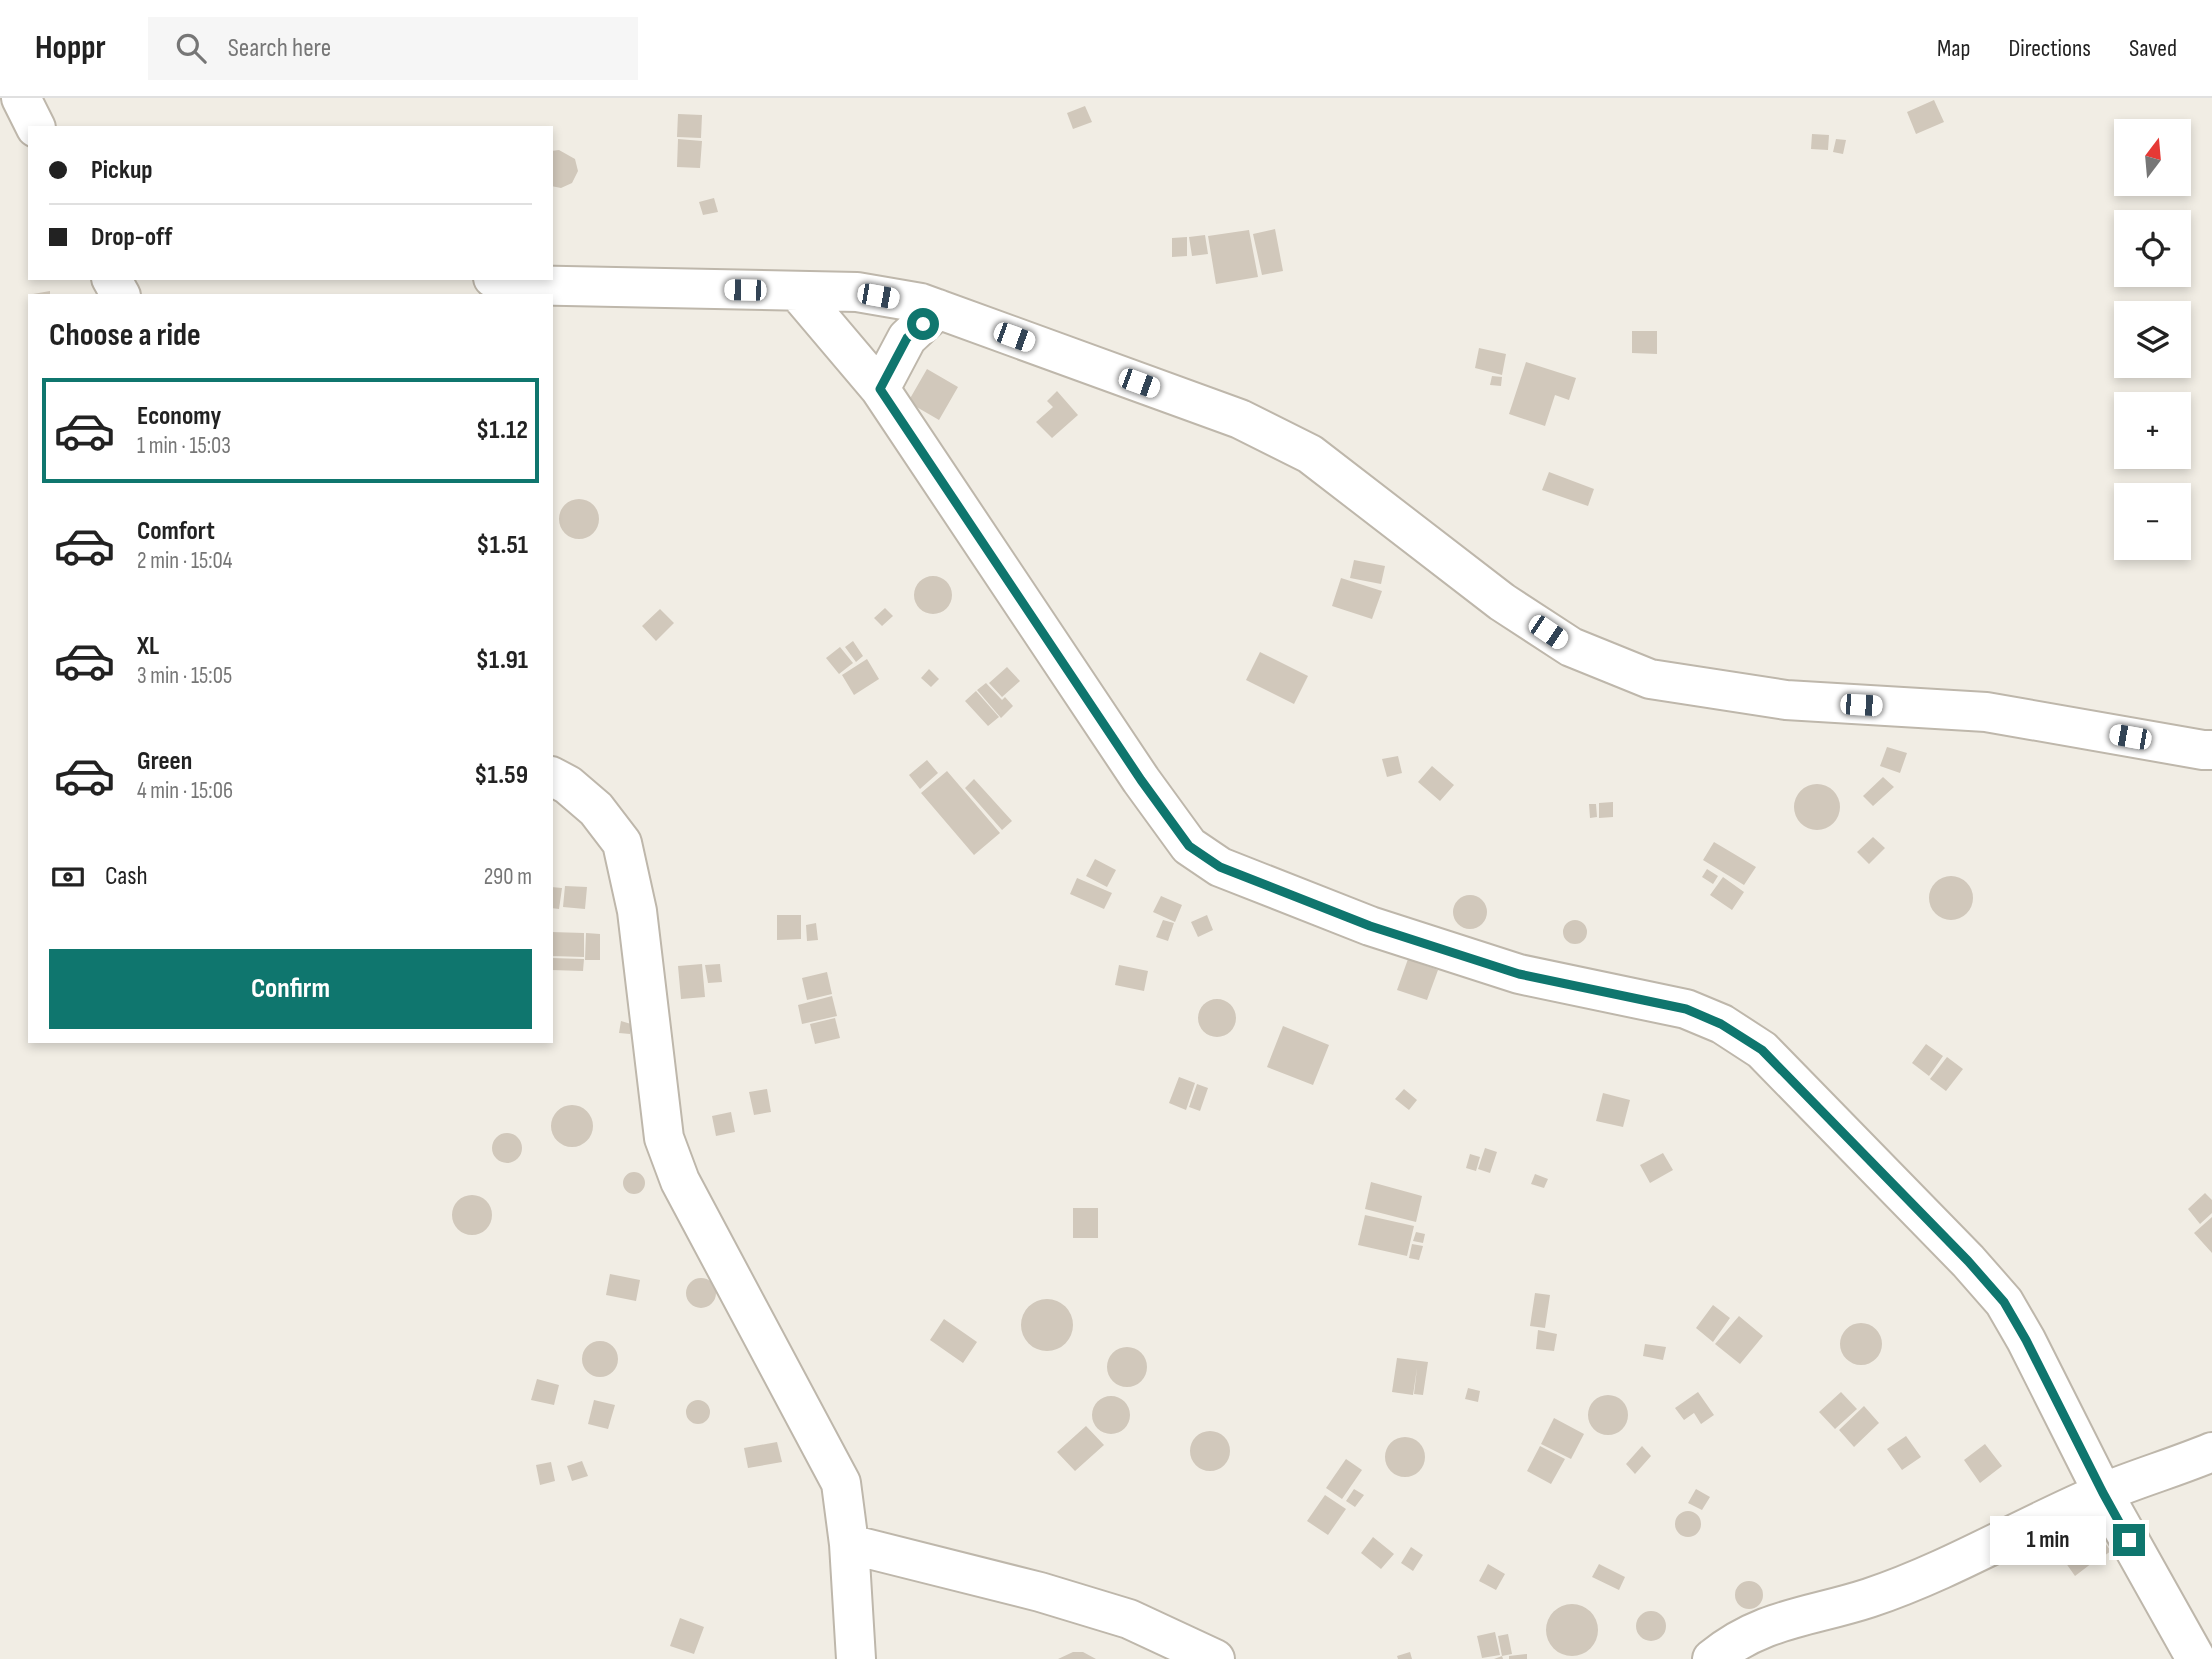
<!DOCTYPE html>
<html lang="en">
<head>
<meta charset="utf-8">
<style>
	:root { --surface:#fff; --page:#f6f6f6; --text:#222; --muted:#767676; --line:#e0e0e0; --accent:#0f766e }
	body { margin:0; font-family:"Sofia Sans Condensed",sans-serif; background:var(--page); color:var(--text); height:100vh; display:flex; flex-direction:column; font-size:26px; white-space:nowrap }
	* { box-sizing:border-box; margin:0 }
	p { font-size:23px; color:var(--muted) }
	.icon { flex:none; width:38px; height:38px; fill:none; stroke:currentColor; stroke-width:2; stroke-linecap:round; stroke-linejoin:round }
	.map { position:relative; flex:1; overflow:hidden }
	.panel { position:absolute; left:28px; top:196px; width:525px; height:749px; display:flex; flex-direction:column; background:var(--surface); border-radius:0px; box-shadow:0 4px 10px #0003 }
	.panel>* { flex:none }
	.top-card { position:absolute; left:28px; top:28px; width:525px; height:154px; border-radius:0px; box-shadow:0 4px 10px #0003; display:grid; align-content:center; height:154px; padding:0 21px; background:var(--surface) }
	.needle { width:46px; rotate:16deg }
	.fabs { position:absolute; left:2114px; top:21px; display:grid; gap:14px }
	.fabs a { display:grid; place-items:center; width:77px; height:77px; border-radius:0px; background:var(--surface); box-shadow:0 4px 10px #0003; font-size:35px }
	.end { position:absolute; width:32px; height:32px; margin:-16px; border:9px solid #0f766e; background:#fff; box-shadow:0 0 0 4px #fff }
	.from { border-radius:50% }
	.bubble { position:absolute; height:49px; border-radius:0px; background:var(--surface); box-shadow:0 4px 10px #0003; font-size:23px; font-weight:700; line-height:49px; text-align:center }
	.car { position:absolute; width:21px; height:42px; margin:-21px -10px; border-radius:9px; box-shadow:0 0 5px 2px #0007; background:linear-gradient(#fff 24%,#345 0 40%,#fff 0 76%,#345 0 86%,#fff 0) }
	.top-card b { display:flex; align-items:center; gap:24px; height:66px; font-size:26px }
	.top-card b+b { border-top:2px solid var(--line) }
	.top-card i { width:18px; height:18px; background:var(--text) }
	ul { padding:0; list-style:none }
	li { display:flex; align-items:center; gap:21px; height:105px; margin:0 14px 10px; padding:0 7px; border:4px solid transparent; border-radius:0px }
	li div { flex:1 }
	li b { display:block; font-size:26px }
	li em { font-style:normal; font-weight:700 }
	li.on { border-color:var(--accent) }
	li>.icon { width:63px; height:63px; stroke-width:1.5 }
	h2 { padding:0 21px; font-size:32px; line-height:84px }
	.pay { display:flex; align-items:center; gap:18px; height:77px; padding:0 21px; font-size:26px }
	.pay p { margin-inline-start:auto }
	.cta { display:flex; gap:14px; margin-top:auto; padding:14px 21px }
	.cta a { flex:1; height:80px; border-radius:0px; background:var(--accent); color:#fff; font-size:28px; font-weight:700; line-height:80px; text-align:center }
	header { display:flex; align-items:center; gap:42px; box-sizing:border-box; height:98px; padding:0 35px; background:var(--surface); border-bottom:2px solid var(--line) }
	header strong { font-size:33px }
	nav { display:flex; gap:38px; margin-inline-start:auto; font-size:24px }
	.search { width:490px; height:63px; background:var(--page); display:flex; align-items:center; gap:18px; box-sizing:border-box; padding:0 24px; border-radius:0px; color:var(--muted); font-size:26px }
	.map>svg:first-child { display:block }
	.building { fill:#d1c8bb }
	.lines { fill:none; stroke-linecap:round; stroke-linejoin:round }
	.minor-casing { stroke:#beb7ab; stroke-width:42 }
	.minor { stroke:#fff; stroke-width:38 }
	.route { stroke:#0f766e; stroke-width:9 }
</style>
</head>
<body>
<header>
<strong>Hoppr</strong>
<div class="search"><svg class="icon" aria-label="search" viewBox="0 0 24 24"><circle cx="10" cy="10" r="6"/><path d="M15 15l6 6"/></svg>Search here</div>
<nav><a>Map</a><a>Directions</a><a>Saved</a></nav>
</header>
<div class="map">
<svg width="2212" height="1561" viewBox="0 0 2212 1561">
	<rect width="100%" height="100%" fill="#f1ede4"/>
	<path class="building" d="M1934,2L1944,24L1916,36L1907,14Z
		M1085,8L1092,24L1073,31L1067,15Z
		M678,16L702,17L701,40L677,39Z
		M1812,36L1829,37L1828,52L1811,51Z
		M678,41L702,43L700,70L677,69Z
		M1836,41L1846,42L1843,56L1833,54Z
		M559,52L575,61L578,73L572,85L561,90L551,88V53Z
		M714,100L718,114L703,117L699,104Z
		M1275,131L1283,173L1262,177L1253,136Z
		M1249,132L1258,179L1216,186L1208,138Z
		M1205,137L1208,156L1192,158L1189,139Z
		M1187,139V158L1172,159V140Z
		M50,193V198H33V196Z
		M1632,233H1657V256L1632,255Z
		M1479,250L1506,256L1502,277L1475,270Z
		M1526,264L1576,280L1569,302L1555,297L1545,328L1509,316Z
		M927,271L958,289L939,322L908,304Z
		M1492,278L1502,279L1501,288L1490,287Z
		M1057,293L1078,317L1052,340L1036,324L1053,309L1047,303Z
		M1549,374L1594,391L1588,408L1542,392Z
		M559 421a20 20 0 1 1 40 0a20 20 0 1 1-40 0Z
		M1354,462L1385,468L1381,486L1350,480Z
		M914 497a19 19 0 1 1 38 0a19 19 0 1 1-38 0Z
		M1341,480L1382,493L1372,521L1332,508Z
		M885,510L893,518L882,528L874,520Z
		M660,511L674,525L656,543L642,528Z
		M853,543L863,558L856,564L845,549Z
		M840,549L853,565L839,576L826,560Z
		M1260,554L1308,578L1294,606L1246,582Z
		M867,561L879,581L854,597L842,577Z
		M1007,569L1020,583L1002,599L989,585Z
		M929,571L939,581L931,589L921,580Z
		M986,585L1002,602L1005,599L1013,608L1001,620L977,592Z
		M976,593L999,619L988,628L965,603Z
		M1887,649L1907,655L1900,675L1880,668Z
		M1398,658L1402,675L1387,679L1382,661Z
		M927,662L938,675L920,691L909,677Z
		M1432,668L1454,687L1440,703L1418,684Z
		M947,673L1000,735L974,757L921,695Z
		M1883,679L1894,689L1873,708L1863,698Z
		M974,681L1012,723L1002,732L965,690Z
		M1794 709a23 23 0 1 1 46 0a23 23 0 1 1-46 0Z
		M1613,704V719L1599,720V705Z
		M1589,706H1596L1597,719L1590,720Z
		M1873,739L1885,750L1869,766L1857,754Z
		M1714,744L1756,769L1744,787L1703,762Z
		M1095,761L1116,772L1107,789L1086,778Z
		M1707,771L1718,778L1713,786L1702,779Z
		M1929 800a22 22 0 1 1 44 0a22 22 0 1 1-44 0Z
		M1723,779L1744,794L1732,812L1710,797Z
		M1077,780L1112,795L1104,811L1070,796Z
		M565,788L587,789L585,811L563,809Z
		M551,789L562,790L559,811L551,810Z
		M1453 814a17 17 0 1 1 34 0a17 17 0 1 1-34 0Z
		M1161,798L1182,807L1175,824L1153,814Z
		M777,817H801V841L777,842Z
		M1207,817L1213,832L1198,839L1191,824Z
		M1163,822L1174,825L1168,843L1156,839Z
		M1563 834a12 12 0 1 1 24 0a12 12 0 1 1-24 0Z
		M816,825L818,842L807,843L806,827Z
		M551,834L584,835V859L551,858Z
		M586,835L600,836V862H585Z
		M551,860L584,861L583,873L551,872Z
		M1408,861L1438,872L1427,902L1397,892Z
		M702,866L705,899L681,901L678,868Z
		M720,866L722,884L708,885L705,867Z
		M1119,867L1148,873L1144,893L1115,887Z
		M827,874L832,896L807,902L802,880Z
		M832,898L837,918L802,926L798,907Z
		M1198 920a19 19 0 1 1 38 0a19 19 0 1 1-38 0Z
		M835,920L840,940L815,946L810,926Z
		M621,923L631,926L630,936L619,935Z
		M1283,928L1329,947L1313,987L1267,969Z
		M1926,946L1943,958L1929,978L1912,965Z
		M1947,959L1963,971L1946,993L1930,981Z
		M1179,979L1195,985L1186,1012L1169,1005Z
		M1197,986L1208,990L1200,1013L1189,1009Z
		M767,991L771,1014L754,1017L749,994Z
		M1404,991L1417,1002L1409,1012L1395,1001Z
		M1603,995L1630,1002L1623,1029L1596,1023Z
		M551 1028a21 21 0 1 1 42 0a21 21 0 1 1-42 0Z
		M731,1014L735,1034L716,1038L712,1018Z
		M492 1050a15 15 0 1 1 30 0a15 15 0 1 1-30 0Z
		M1485,1050L1497,1054L1490,1075L1478,1071Z
		M1663,1055L1673,1072L1650,1085L1640,1067Z
		M1470,1056L1480,1059L1476,1073L1466,1070Z
		M623 1085a11 11 0 1 1 22 0a11 11 0 1 1-22 0Z
		M1535,1076L1548,1081L1544,1090L1531,1086Z
		M1371,1084L1422,1098L1416,1124L1365,1111Z
		M2205,1095L2212,1102V1115L2200,1126L2188,1111Z
		M452 1117a20 20 0 1 1 40 0a20 20 0 1 1-40 0Z
		M1073,1110H1098V1140H1073Z
		M1365,1117L1414,1128L1407,1158L1358,1147Z
		M2212,1119V1155L2194,1135Z
		M1416,1134L1425,1136L1423,1145L1413,1143Z
		M1412,1146L1423,1148L1419,1162L1409,1160Z
		M610,1176L640,1182L636,1203L606,1197Z
		M686 1195a15 15 0 1 1 30 0a15 15 0 1 1-30 0Z
		M1535,1195L1550,1197L1545,1230L1530,1228Z
		M1021 1227a26 26 0 1 1 52 0a26 26 0 1 1-52 0Z
		M1713,1207L1730,1220L1713,1244L1696,1230Z
		M1739,1218L1763,1238L1740,1266L1715,1246Z
		M944,1221L977,1244L963,1265L930,1242Z
		M1840 1246a21 21 0 1 1 42 0a21 21 0 1 1-42 0Z
		M1538,1232L1557,1236L1554,1253L1536,1251Z
		M582 1261a18 18 0 1 1 36 0a18 18 0 1 1-36 0Z
		M1645,1246L1666,1249L1663,1262L1643,1258Z
		M1107 1269a20 20 0 1 1 40 0a20 20 0 1 1-40 0Z
		M1397,1260L1428,1264L1423,1297L1414,1296L1417,1270L1413,1297L1392,1294Z
		M537,1281L559,1287L554,1307L531,1302Z
		M1468,1290L1480,1293L1478,1304L1465,1301Z
		M1698,1294L1714,1317L1701,1326L1694,1315L1684,1322L1675,1310Z
		M1841,1294L1857,1311L1835,1331L1819,1314Z
		M1588 1317a20 20 0 1 1 40 0a20 20 0 1 1-40 0Z
		M1092 1317a19 19 0 1 1 38 0a19 19 0 1 1-38 0Z
		M594,1302L615,1307L608,1331L588,1326Z
		M686 1314a12 12 0 1 1 24 0a12 12 0 1 1-24 0Z
		M1864,1308L1879,1325L1854,1349L1839,1332Z
		M1554,1320L1584,1336L1571,1361L1541,1346Z
		M1086,1328L1104,1347L1075,1373L1057,1354Z
		M1190 1353a20 20 0 1 1 40 0a20 20 0 1 1-40 0Z
		M1906,1338L1921,1359L1902,1372L1887,1351Z
		M1385 1359a20 20 0 1 1 40 0a20 20 0 1 1-40 0Z
		M777,1344L782,1364L748,1370L744,1350Z
		M1985,1346L2002,1368L1980,1385L1964,1362Z
		M1540,1348L1565,1361L1551,1386L1527,1373Z
		M1642,1348L1651,1358L1635,1376L1626,1366Z
		M1346,1361L1362,1372L1342,1401L1326,1390Z
		M582,1363L588,1378L572,1383L567,1368Z
		M551,1364L555,1383L540,1387L536,1367Z
		M1354,1391L1364,1397L1355,1409L1346,1403Z
		M1696,1391L1710,1399L1702,1412L1688,1405Z
		M1325,1397L1346,1411L1328,1437L1307,1423Z
		M1675 1426a13 13 0 1 1 26 0a13 13 0 1 1-26 0Z
		M2098,1436L2111,1453L2094,1465L2081,1448Z
		M1373,1439L1394,1456L1381,1471L1361,1455Z
		M1411,1449L1423,1457L1413,1473L1401,1465Z
		M2078,1449L2092,1465L2075,1478L2063,1461Z
		M1488,1466L1505,1476L1496,1492L1479,1483Z
		M1599,1466L1625,1479L1619,1492L1592,1479Z
		M1735 1497a14 14 0 1 1 28 0a14 14 0 1 1-28 0Z
		M1546 1532a26 26 0 1 1 52 0a26 26 0 1 1-52 0Z
		M1636 1528a15 15 0 1 1 30 0a15 15 0 1 1-30 0Z
		M680,1520L704,1529L694,1556L670,1548Z
		M1495,1534L1500,1557L1482,1560L1477,1538Z
		M1508,1536L1512,1556L1502,1558L1503,1561H1494L1502,1558L1498,1538Z
		M1073,1554H1083L1096,1561H1058Z
		M1410,1554L1412,1561H1398L1397,1558Z
		M1527,1556V1561H1509V1558Z"/>
	<g class="lines">
		<defs>
			<path id="minor" d="M21,0L36,30
				M111,180L121,198
				M493,180L517,187L857,194L921,205L1240,321L1310,356L1502,504L1571,549L1650,581L1786,602L1986,614L2203,652H2212
				M797,193L880,291L1141,682L1189,748L1220,769L1370,828L1519,876L1686,911L1722,926L1762,952L1968,1163L2004,1204L2026,1242L2103,1395L2196,1561
				M880,291L907,240L938,211
				M551,678L568,687L596,711L622,745L637,813L664,1040L680,1083L841,1385L849,1446L856,1561
				M849,1446L1040,1494L1129,1521L1215,1561
				M1712,1561C1762,1520 1811,1519 1869,1500C1950,1473 2024,1428 2102,1395C2138,1380 2176,1369 2212,1354"/>
		</defs>
		<use href="#minor" class="minor-casing"/>
		<use href="#minor" class="minor"/>
	</g>
	<g class="lines">
		<path class="route" d="M923,226L907,240L880,291L1141,682L1189,748L1220,769L1370,828L1519,876L1686,911L1721,926L1762,952L1968,1163L2004,1204L2026,1242L2103,1395L2129,1442"/>
	</g>
</svg>
<div class="fabs">
<a><svg class="needle" viewBox="-14 -14 28 28"><path d="M0-13l5 13h-10z" fill="#e53935"/><path d="M0 13l5-13h-10z" fill="#767676"/></svg></a>
<a><svg class="icon" aria-label="locate" viewBox="0 0 24 24"><circle cx="12" cy="12" r="6"/><path d="M12 2v4M12 18v4M2 12h4M18 12h4"/></svg></a>
<a><svg class="icon" aria-label="layers" viewBox="0 0 24 24"><path d="M12 4l9 5-9 5-9-5zM3 14l9 5 9-5"/></svg></a>
<a>+</a>
<a>−</a>
</div>
<i class="end from" style="left:923px;top:226px"></i>
<i class="end" style="left:2129px;top:1442px"></i>
<div class="bubble" style="left:1990px;top:1418px;width:116px">1 min</div>
<i class="car" style="left:745px;top:192px;rotate:271deg"></i>
<i class="car" style="left:878px;top:198px;rotate:100deg"></i>
<i class="car" style="left:1014px;top:239px;rotate:110deg"></i>
<i class="car" style="left:1139px;top:285px;rotate:110deg"></i>
<i class="car" style="left:1548px;top:534px;rotate:124deg"></i>
<i class="car" style="left:1861px;top:607px;rotate:93deg"></i>
<i class="car" style="left:2130px;top:639px;rotate:280deg"></i>
<div class="top-card">
<b><i class="from"></i>Pickup</b>
<b><i></i>Drop-off</b>
</div>
<section class="panel">
<h2>Choose a ride</h2>
<ul>
<li class="on"><svg class="icon" aria-label="car" viewBox="0 0 24 24"><path d="M5 17H2v-5l4-1 3-4h7l3 4 3 1v5h-3M9 17h6M6 11h13"/><circle cx="7" cy="17" r="2"/><circle cx="17" cy="17" r="2"/></svg><div><b>Economy</b><p>1 min · 15:03</p></div><em>$1.12</em></li>
<li><svg class="icon" aria-label="car" viewBox="0 0 24 24"><path d="M5 17H2v-5l4-1 3-4h7l3 4 3 1v5h-3M9 17h6M6 11h13"/><circle cx="7" cy="17" r="2"/><circle cx="17" cy="17" r="2"/></svg><div><b>Comfort</b><p>2 min · 15:04</p></div><em>$1.51</em></li>
<li><svg class="icon" aria-label="car" viewBox="0 0 24 24"><path d="M5 17H2v-5l4-1 3-4h7l3 4 3 1v5h-3M9 17h6M6 11h13"/><circle cx="7" cy="17" r="2"/><circle cx="17" cy="17" r="2"/></svg><div><b>XL</b><p>3 min · 15:05</p></div><em>$1.91</em></li>
<li><svg class="icon" aria-label="car" viewBox="0 0 24 24"><path d="M5 17H2v-5l4-1 3-4h7l3 4 3 1v5h-3M9 17h6M6 11h13"/><circle cx="7" cy="17" r="2"/><circle cx="17" cy="17" r="2"/></svg><div><b>Green</b><p>4 min · 15:06</p></div><em>$1.59</em></li>
</ul>
<div class="pay"><svg class="icon" aria-label="cash" viewBox="0 0 24 24"><path d="M3 7h18v10H3z"/><circle cx="12" cy="12" r="2"/></svg>Cash<p>290 m</p></div>
<div class="cta"><a>Confirm</a></div>
</section>
</div>
</body>
</html>
